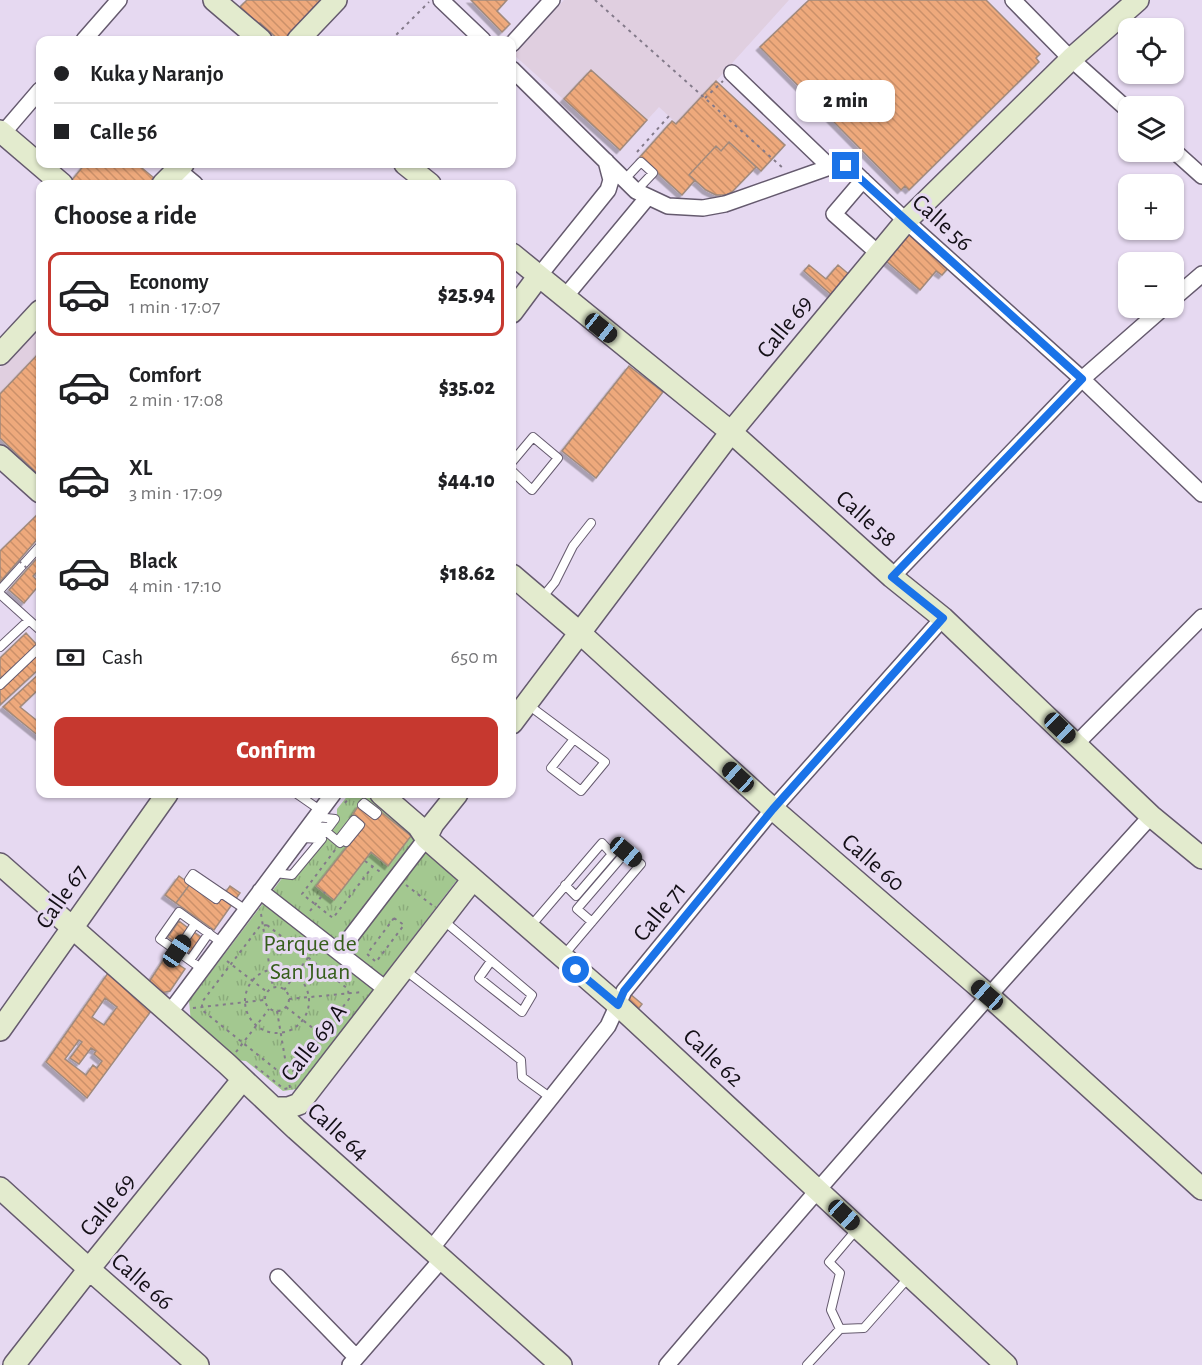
<!DOCTYPE html>
<html lang="en">
<head>
<meta charset="utf-8">
<style>
	:root { --surface:#fff; --page:#f6f6f6; --text:#202124; --muted:#757577; --line:#e0e0e0; --accent:#c6382f }
	body { margin:0; font-family:"Alegreya Sans",sans-serif; background:var(--page); color:var(--text); height:100vh; display:flex; flex-direction:column; font-size:22px; white-space:nowrap }
	* { box-sizing:border-box; margin:0 }
	p { font-size:20px; color:var(--muted) }
	.icon { flex:none; width:33px; height:33px; fill:none; stroke:currentColor; stroke-width:2; stroke-linecap:round; stroke-linejoin:round }
	.map { position:relative; flex:1; overflow:hidden }
	.side { position:absolute; left:36px; top:180px; width:480px; height:618px; display:flex; flex-direction:column; background:var(--surface); border-radius:12px; box-shadow:0 2px 4px #0004 }
	.side>* { flex:none }
	.top-card { position:absolute; left:36px; top:36px; width:480px; height:132px; border-radius:12px; box-shadow:0 2px 4px #0004; display:grid; align-content:center; height:132px; padding:0 18px; background:var(--surface) }
	.fabs { position:absolute; left:1118px; top:18px; display:grid; gap:12px }
	.fabs a { display:grid; place-items:center; width:66px; height:66px; border-radius:12px; background:var(--surface); box-shadow:0 2px 4px #0004; font-size:30px }
	.end { position:absolute; width:27px; height:27px; margin:-14px; border:8px solid #1a73e8; background:#fff; box-shadow:0 0 0 3px #fff }
	.from { border-radius:50% }
	.bubble { position:absolute; height:42px; border-radius:12px; background:var(--surface); box-shadow:0 2px 4px #0004; font-size:20px; font-weight:800; line-height:42px; text-align:center }
	.car { position:absolute; width:18px; height:36px; margin:-18px -9px; border-radius:8px; box-shadow:0 0 4px 2px #0007; background:linear-gradient(#222 24%,#8ab4d8 0 40%,#222 0 76%,#8ab4d8 0 86%,#222 0) }
	.top-card b { display:flex; align-items:center; gap:21px; height:57px; font-size:22px }
	.top-card b+b { border-top:2px solid var(--line) }
	.top-card i { width:15px; height:15px; background:var(--text) }
	ul { padding:0; list-style:none }
	li { display:flex; align-items:center; gap:18px; height:84px; margin:0 12px 9px; padding:0 6px; border:3px solid transparent; border-radius:12px }
	li div { flex:1 }
	li b { display:block; font-size:22px }
	li em { font-style:normal; font-weight:800 }
	li.selected { border-color:var(--accent) }
	li>.icon { width:54px; height:54px; stroke-width:1.5 }
	h2 { padding:0 18px; font-size:27px; line-height:72px }
	.pay { display:flex; align-items:center; gap:15px; height:66px; padding:0 18px; font-size:22px }
	.pay p { margin-inline-start:auto }
	.cta { display:flex; gap:12px; margin-top:auto; padding:12px 18px }
	.cta a { flex:1; height:69px; border-radius:12px; background:var(--accent); color:#fff; font-size:24px; font-weight:800; line-height:69px; text-align:center }
	.map>svg:first-child { display:block }
	.commercial { fill:#e0cfe0 }
	.park { fill:url(#park-tufts) }
	.building { fill:url(#building-back-hatch); stroke:#a18a7c; stroke-width:1.5; fill-rule:evenodd; filter:url(#shadow) }
	.lines { fill:none; stroke-linecap:round; stroke-linejoin:round }
	.lane-casing { stroke:#655a6e; stroke-width:10 }
	.street-casing { stroke:#655a6e; stroke-width:18 }
	.secondary-casing { stroke:#655a6e; stroke-width:24 }
	.path { stroke:#837a8a; stroke-width:2; stroke-dasharray:3 4.5; stroke-linecap:butt }
	.lane { stroke:#fff; stroke-width:8 }
	.street { stroke:#fff; stroke-width:15 }
	.secondary { stroke:#e3ebce; stroke-width:21 }
	.path-bridge { stroke:#837a8a; stroke-width:2; stroke-dasharray:3 4.5; stroke-linecap:butt }
	.route { stroke:#1a73e8; stroke-width:8 }
	.labels { text-anchor:middle; dominant-baseline:central; stroke-width:6; stroke-linejoin:round; paint-order:stroke }
	.street-label { font-size:24px; fill:#130f16; stroke:#e6d9f1 }
	.park-label { font-size:24px; fill:#365e1b; stroke:#e6d9f1 }
</style>
</head>
<body>
<div class="map">
<svg width="1202" height="1365" viewBox="0 0 1202 1365">
	<defs>
		<pattern id="park-tufts" width="24" height="20" patternUnits="userSpaceOnUse" patternTransform="scale(1.5)"><rect width="24" height="20" fill="#a3c890"/><path d="M3 7l-1-3M5 7V3M7 7l1-3M15 17l-1-3M17 17v-4M19 17l1-3" fill="none" stroke="#8bab7b"/></pattern>
		<pattern id="building-back-hatch" width="6" height="6" patternUnits="userSpaceOnUse" patternTransform="scale(1.5)"><rect width="6" height="6" fill="#eea97b"/><path d="M-1 5l2 2M0 0l6 6M5-1l2 2" fill="none" stroke="#cb906a"/></pattern>
		<filter id="shadow"><feDropShadow dx="-3.5" dy="3.5" stdDeviation="0" flood-color="#0004"/></filter>
	</defs>
	<rect width="100%" height="100%" fill="#e6d9f1"/>
	<path class="commercial" d="M564,0H789L716,81L785,145L761,171L756,167L729,194H712L695,180L682,195L640,157L673,120L659,107L620,150L514,55Z
		M40,326V352L0,395V368Z"/>
	<path class="park" d="M349,794H368L410,827L455,872L457,880L297,1089L283,1091L246,1061L236,1060L191,1022L189,1001L283,877L293,878L337,822V809Z"/>
	<path class="building" d="M247,0H321L284,40H279L260,23L258,26L239,8Z
		M471,0H507L497,11L510,24L502,32Z
		M809,0H986L1040,54L1036,58L1039,62L909,190L905,186L901,190L760,47Z
		M591,70L647,120L620,150L564,99Z
		M716,81L785,145L761,171L729,142L721,151L716,146L689,175L695,180L682,195L640,157L672,121L676,124Z
		M729,142L756,167L732,192L726,195H716L706,190L689,175L716,146L721,151Z
		M85,164H137L154,178L148,184H77L72,180Z
		M915,233L951,265L942,275L936,271L920,290L886,261L909,234Z
		M809,265L826,279L838,265L851,276L834,297L804,271Z
		M40,352V476L0,438V394Z
		M629,366L663,392L596,478L562,451Z
		M40,512V536L0,582V551Z
		M40,555V574L38,571L33,576L40,584L24,603L9,590Z
		M26,633L38,646L0,682V658Z
		M40,649V668L0,705V687Z
		M40,673V688L20,707L40,723V737L3,707Z
		M359,805L381,812L411,836L388,866L371,852L334,900L316,886L365,824L353,814Z
		M179,876L190,884L176,903L165,895Z
		M190,884L217,904L230,886L240,893L214,930L176,903Z
		M179,921L188,928L178,944L168,937Z
		M194,932L204,939L193,954L183,947Z
		M166,956L185,969L170,991L161,993L149,982Z
		M108,973L151,1011L87,1098L46,1062ZM105,998L117,1007L104,1025L92,1017ZM79,1040L82,1042L70,1058L79,1064L91,1048L96,1051L94,1054L102,1061L97,1068L93,1065L86,1075L65,1059Z
		M629,993L642,1004L636,1012L626,1003Z"/>
	<g class="lines">
		<defs>
			<path id="lane" d="M625,179L641,162L653,173L636,191
				M512,462L533,437L558,458L532,490L512,471
				M0,590L40,546
				M0,594L40,630
				M541,599L555,582L573,546L591,523
				M0,647L29,620
				M0,685L40,647
				M527,704L605,762L581,791L551,768L574,739
				M297,794L320,810
				M364,803L377,813L375,815L362,805Z
				M354,820L360,825L346,842L340,838Z
				M310,826L329,827L335,819L317,817
				M306,832L328,833L340,843L343,840
				M275,873L292,875L322,839L302,838
				M220,893L216,899L189,880L193,874L246,910
				M444,921L532,995L522,1012L479,978L491,961
				M530,927L602,843L612,854L576,896L565,885
				M177,951L195,924
				M563,956L641,864L626,852L577,909L592,922
				M190,960L209,933
				M202,969L160,939L179,912L222,943
				M405,970L521,1060L522,1077L551,1098
				M840,1329L864,1328L909,1277
				M807,1365L840,1329L831,1310L840,1273L829,1262L857,1229"/>
			<path id="street" d="M441,0L483,40
				M1013,0L1071,59L1128,110
				M84,40L119,0
				M512,44L552,0
				M512,69L636,191L668,206L703,208L725,204L830,167L841,166L851,169L906,221L1082,379L1202,494
				M732,73L830,167
				M3,133L40,90
				M1173,150L1202,176
				M183,174L195,184
				M863,180L834,214L878,253
				M538,277L608,190L611,180L606,161
				M564,298L647,198
				M1173,299L1202,274
				M892,577L1082,379L1163,308
				M1076,744L1202,617
				M260,891L387,990
				M339,952L421,845
				M170,1012L333,794
				M431,1249L608,1026L624,991L773,809L943,618
				M278,1277L356,1357
				M350,1365L442,1259
				M667,1365C825,1180 986,997 1151,816"/>
			<path id="secondary" d="M214,0L261,40
				M298,40L336,0
				M0,131L62,184
				M405,164L430,184
				M163,184L183,164
				M512,254L731,432L892,577L943,618L1151,816L1202,858
				M512,312L538,277
				M0,354L40,311
				M0,456L40,492
				M512,575L580,633L773,809L988,995L1202,1189
				M512,723L731,432L906,221L1071,59L1138,0
				M381,794L418,826L426,838L618,1005L1006,1365
				M426,838L433,824L457,794
				M0,864L227,1064L296,1129L561,1365
				M0,1030L167,794
				M274,1108H288L299,1104L473,879
				M0,1188L89,1269L198,1365
				M14,1365L89,1269L243,1079"/>
		</defs>
		<use href="#lane" class="lane-casing"/>
		<use href="#street" class="street-casing"/>
		<use href="#secondary" class="secondary-casing"/>
		<path class="path" d="M595,0L783,168
			M391,40L429,2
			M705,98L723,81
			M637,152L669,116
			M345,803L352,794
			M335,850L302,894L333,918L373,866
			M365,861L383,874
			M406,885L432,905
			M310,911L325,892
			M261,914L273,988
			M394,918L404,925L376,962L367,954Z
			M267,925L348,989L349,999L291,1074L283,1075L202,1010V1002L260,926Z
			M227,961L267,992
			M245 1001a32 32 0 1 1 64 0a32 32 0 1 1-64 0Z
			M265 999a12 12 0 1 1 24 0a12 12 0 1 1-24 0Z
			M284,990L313,951
			M289,999L363,992
			M286,1007L328,1040
			M193,1008L264,1000
			M277,1011L290,1088
			M236,1052L269,1009
			M255,1066L284,1089L289,1088"/>
		<use href="#lane" class="lane"/>
		<use href="#street" class="street"/>
		<use href="#secondary" class="secondary"/>
		<path class="path-bridge" d="M19,561L28,569"/>
	</g>
	<g class="lines">
		<path class="route" d="M576,970L618,1005L624,991L773,809L943,618L892,577L1082,379L846,166"/>
	</g>
	<g class="labels">
		<g class="street-label">
			<text transform="translate(942 223) rotate(42)">Calle 56</text>
			<text transform="translate(785 327) rotate(-51)">Calle 69</text>
			<text transform="translate(866 519) rotate(42)">Calle 58</text>
			<text transform="translate(873 863) rotate(41)">Calle 60</text>
			<text transform="translate(62 897) rotate(-55)">Calle 67</text>
			<text transform="translate(660 912) rotate(-51)">Calle 71</text>
			<text transform="translate(314 1043) rotate(-52)">Calle 69 A</text>
			<text transform="translate(713 1058) rotate(43)">Calle 62</text>
			<text transform="translate(338 1132) rotate(42)">Calle 64</text>
			<text transform="translate(108 1205) rotate(-51)">Calle 69</text>
			<text transform="translate(142 1282) rotate(41)">Calle 66</text>
		</g>
		<g class="park-label">
			<text x="310" y="944">Parque de<tspan x="310" dy="28">San Juan</tspan></text>
		</g>
	</g>
</svg>
<div class="fabs">
<a><svg class="icon" aria-label="locate" viewBox="0 0 24 24"><circle cx="12" cy="12" r="6"/><path d="M12 2v4M12 18v4M2 12h4M18 12h4"/></svg></a>
<a><svg class="icon" aria-label="layers" viewBox="0 0 24 24"><path d="M12 4l9 5-9 5-9-5zM3 14l9 5 9-5"/></svg></a>
<a>+</a>
<a>−</a>
</div>
<i class="end from" style="left:576px;top:970px"></i>
<i class="end" style="left:846px;top:166px"></i>
<div class="bubble" style="left:796px;top:80px;width:99px">2 min</div>
<i class="car" style="left:601px;top:328px;rotate:129deg"></i>
<i class="car" style="left:1060px;top:728px;rotate:134deg"></i>
<i class="car" style="left:738px;top:777px;rotate:312deg"></i>
<i class="car" style="left:626px;top:852px;rotate:130deg"></i>
<i class="car" style="left:177px;top:951px;rotate:34deg"></i>
<i class="car" style="left:987px;top:995px;rotate:311deg"></i>
<i class="car" style="left:844px;top:1215px;rotate:133deg"></i>
<div class="top-card">
<b><i class="from"></i>Kuka y Naranjo</b>
<b><i></i>Calle 56</b>
</div>
<section class="side">
<h2>Choose a ride</h2>
<ul>
<li class="selected"><svg class="icon" aria-label="car" viewBox="0 0 24 24"><path d="M5 17H2v-5l4-1 3-4h7l3 4 3 1v5h-3M9 17h6M6 11h13"/><circle cx="7" cy="17" r="2"/><circle cx="17" cy="17" r="2"/></svg><div><b>Economy</b><p>1 min · 17:07</p></div><em>$25.94</em></li>
<li><svg class="icon" aria-label="car" viewBox="0 0 24 24"><path d="M5 17H2v-5l4-1 3-4h7l3 4 3 1v5h-3M9 17h6M6 11h13"/><circle cx="7" cy="17" r="2"/><circle cx="17" cy="17" r="2"/></svg><div><b>Comfort</b><p>2 min · 17:08</p></div><em>$35.02</em></li>
<li><svg class="icon" aria-label="car" viewBox="0 0 24 24"><path d="M5 17H2v-5l4-1 3-4h7l3 4 3 1v5h-3M9 17h6M6 11h13"/><circle cx="7" cy="17" r="2"/><circle cx="17" cy="17" r="2"/></svg><div><b>XL</b><p>3 min · 17:09</p></div><em>$44.10</em></li>
<li><svg class="icon" aria-label="car" viewBox="0 0 24 24"><path d="M5 17H2v-5l4-1 3-4h7l3 4 3 1v5h-3M9 17h6M6 11h13"/><circle cx="7" cy="17" r="2"/><circle cx="17" cy="17" r="2"/></svg><div><b>Black</b><p>4 min · 17:10</p></div><em>$18.62</em></li>
</ul>
<div class="pay"><svg class="icon" aria-label="cash" viewBox="0 0 24 24"><path d="M3 7h18v10H3z"/><circle cx="12" cy="12" r="2"/></svg>Cash<p>650 m</p></div>
<div class="cta"><a>Confirm</a></div>
</section>
</div>
</body>
</html>
